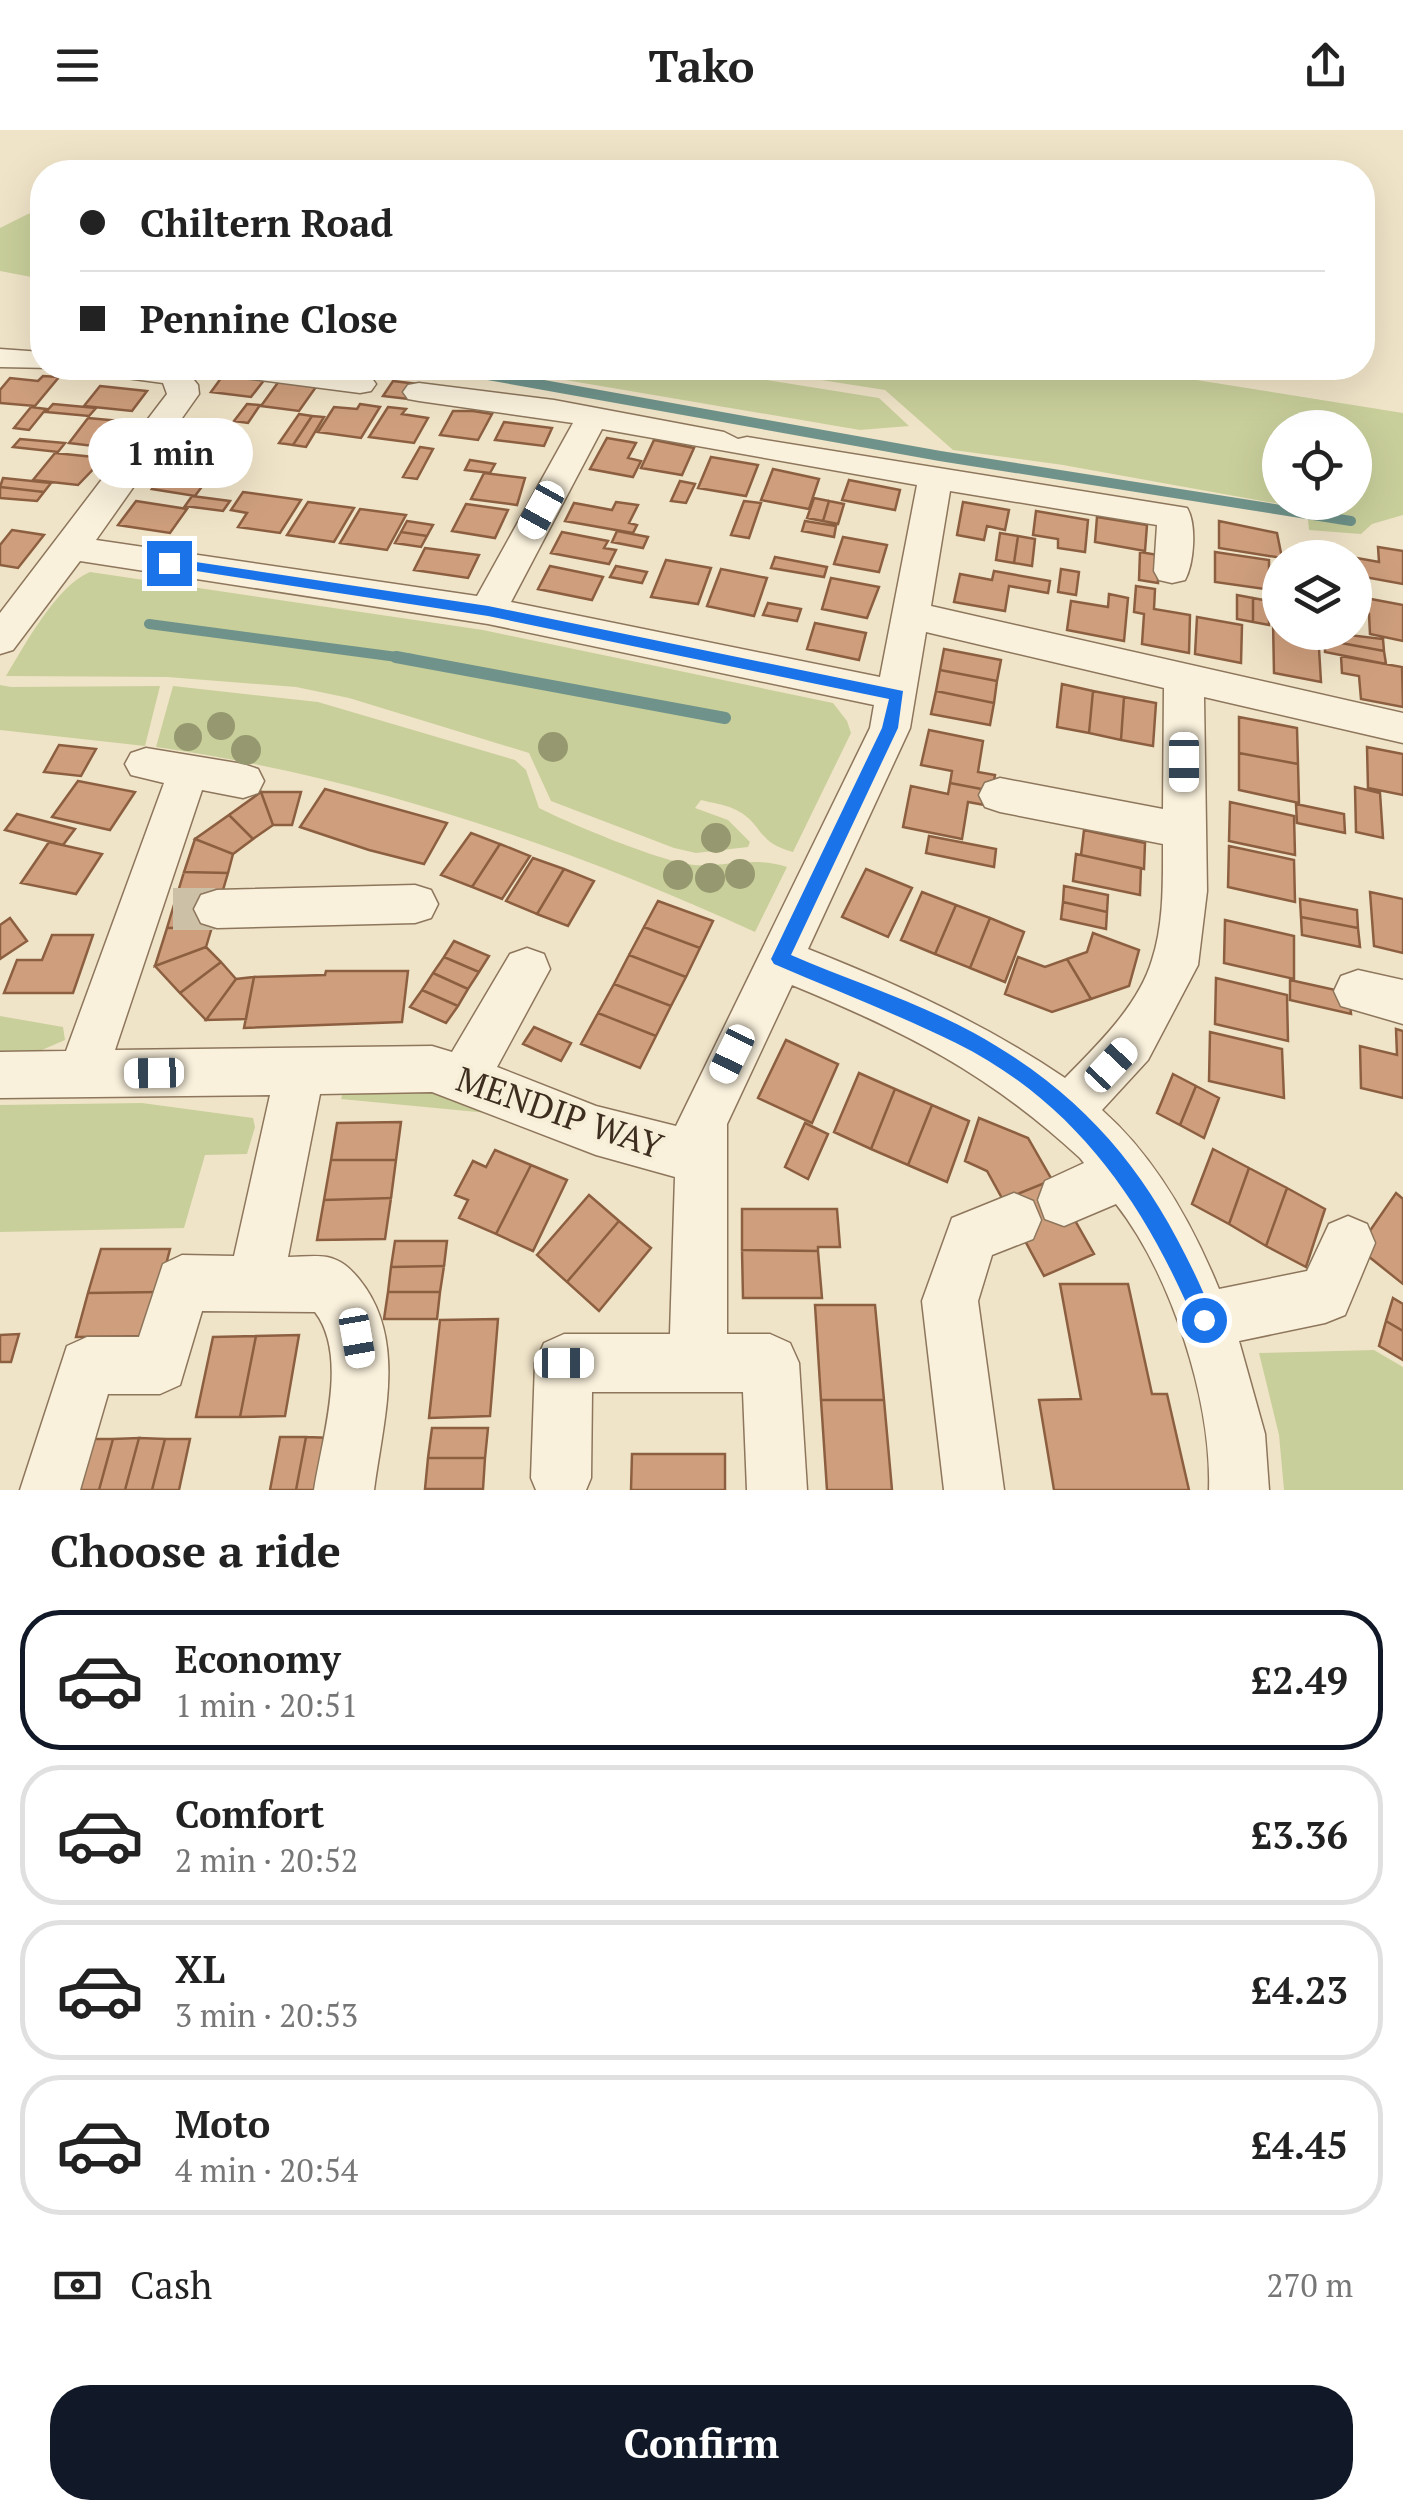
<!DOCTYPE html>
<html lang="en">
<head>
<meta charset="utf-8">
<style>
	:root { --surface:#fff; --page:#f2f2f2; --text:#222; --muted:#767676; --line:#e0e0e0; --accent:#111827 }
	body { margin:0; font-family:"PT Serif",serif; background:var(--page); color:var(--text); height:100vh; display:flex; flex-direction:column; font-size:38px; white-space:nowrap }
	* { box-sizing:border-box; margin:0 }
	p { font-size:32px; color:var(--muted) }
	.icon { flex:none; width:55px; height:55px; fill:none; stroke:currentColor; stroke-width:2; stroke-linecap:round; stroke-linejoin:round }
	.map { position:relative; height:1360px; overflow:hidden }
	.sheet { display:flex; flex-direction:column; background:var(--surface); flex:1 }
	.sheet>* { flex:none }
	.hud { position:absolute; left:30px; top:30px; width:1345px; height:220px; border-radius:40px; box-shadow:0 10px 40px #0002; display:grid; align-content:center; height:220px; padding:0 50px; background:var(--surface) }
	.buttons { position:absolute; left:1262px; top:280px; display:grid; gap:20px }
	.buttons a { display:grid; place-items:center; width:110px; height:110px; border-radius:50%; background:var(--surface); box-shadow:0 10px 40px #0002; font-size:50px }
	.end { position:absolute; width:45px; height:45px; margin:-22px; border:12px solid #1a73e8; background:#fff; box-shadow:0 0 0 5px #fff }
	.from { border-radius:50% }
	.bubble { position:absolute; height:70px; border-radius:35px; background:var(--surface); box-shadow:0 10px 40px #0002; font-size:32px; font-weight:600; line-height:70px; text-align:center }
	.car { position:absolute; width:30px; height:60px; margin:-30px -15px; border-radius:12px; box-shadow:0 0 8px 2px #0007; background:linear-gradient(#fff 24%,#345 0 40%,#fff 0 76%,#345 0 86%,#fff 0) }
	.hud b { display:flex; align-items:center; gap:35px; height:95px; font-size:38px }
	.hud b+b { border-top:2px solid var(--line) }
	.hud i { width:25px; height:25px; background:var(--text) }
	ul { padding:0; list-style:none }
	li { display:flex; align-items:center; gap:30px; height:140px; margin:0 20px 15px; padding:0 30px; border:5px solid var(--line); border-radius:40px }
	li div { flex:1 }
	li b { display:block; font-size:38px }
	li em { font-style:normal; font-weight:600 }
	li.selected { border-color:var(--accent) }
	li>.icon { width:90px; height:90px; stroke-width:1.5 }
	h2 { padding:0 50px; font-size:45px; line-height:120px }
	.pay { display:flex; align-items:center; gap:25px; height:110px; padding:0 50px; font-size:38px }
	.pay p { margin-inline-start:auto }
	.action { display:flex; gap:20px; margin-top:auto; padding:20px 50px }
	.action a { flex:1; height:115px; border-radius:40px; background:var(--accent); color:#fff; font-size:40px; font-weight:600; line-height:115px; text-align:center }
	header { display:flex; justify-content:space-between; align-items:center; height:130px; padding:0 50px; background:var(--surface); font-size:45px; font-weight:600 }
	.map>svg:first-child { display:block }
	.green { fill:#c9cf9b; fill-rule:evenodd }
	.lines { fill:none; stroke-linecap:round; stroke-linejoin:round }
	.stream-far2 { stroke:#6f938a; stroke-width:8 }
	.stream-far1 { stroke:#6f938a; stroke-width:10 }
	.stream { stroke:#6f938a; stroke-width:12 }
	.building { fill:#cf9f7d; stroke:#8d5f41; stroke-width:2.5 }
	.minor-tunnel { stroke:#ccc0a6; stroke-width:42; stroke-dasharray:42 21; stroke-linecap:butt }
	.minor-casing { stroke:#8d765c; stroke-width:3 }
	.minor { fill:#faf1dc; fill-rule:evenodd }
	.tree { fill:#96986f }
	.route { fill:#1a73e8 }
	.labels { text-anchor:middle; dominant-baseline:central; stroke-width:8; stroke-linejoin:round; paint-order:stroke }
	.street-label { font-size:35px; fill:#3d2e20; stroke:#f7eed8 }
</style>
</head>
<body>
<header><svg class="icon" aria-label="menu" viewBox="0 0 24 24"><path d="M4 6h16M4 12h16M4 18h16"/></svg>Tako<svg class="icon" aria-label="share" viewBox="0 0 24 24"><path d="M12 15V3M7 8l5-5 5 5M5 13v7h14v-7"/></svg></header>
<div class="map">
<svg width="1403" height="1360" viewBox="0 0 1403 1360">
	<rect width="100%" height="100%" fill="#f0e4c8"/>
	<path class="green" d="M42,82V149L0,141V98L28,84Z
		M495,238H693L879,268L909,296L860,300Z
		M745,238H1121L1403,283V385L1372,394L1361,404L1309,400L1307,379L1063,335L953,320L885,260ZM1280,298H1355V372H1280Z
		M90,442L483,500L833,573L847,591L851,603L793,722C755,712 763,692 734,679C724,674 711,673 701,670L695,678L728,690L750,712L748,717L696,723L674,718L551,671L529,623L349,568L296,557L167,547L6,546C24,516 57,455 90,442Z
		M0,555L11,557L160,556L145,616L0,600Z
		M173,556L318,572L515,630L526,640L539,678C571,694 661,732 694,735C727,737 754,726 787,737L755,802C564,715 364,647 156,617Z
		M0,886L63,897L65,910L35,923H0Z
		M344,959L431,961L488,983L341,969Z
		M142,973L253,988L255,997L247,1024L205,1025L184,1098L0,1102V975Z
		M1374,1220L1403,1237V1360H1284L1279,1305L1259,1223Z"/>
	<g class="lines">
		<path class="stream-far2" d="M35,207L42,206"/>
		<path class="stream-far1" d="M449,238L940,326L1351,391
			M149,494L412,529"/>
		<path class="stream" d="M396,527L725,588"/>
	</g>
	<path class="building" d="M224,244L265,249L251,267L211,262Z
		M43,246L59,247L35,276L0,273V260L10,248L38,251Z
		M279,251L316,257L299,281L261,276Z
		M393,251L418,254L408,269L383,266Z
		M100,256L147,261L132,281L84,276Z
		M53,274L96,278L89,286L46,282Z
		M247,274L260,275L248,293L234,291Z
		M360,274L380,277L361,308L318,302L334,277L357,279Z
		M31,277L46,279L29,300L14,298Z
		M388,277L406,279L402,284L428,288L414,313L369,307Z
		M453,281H473L492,284L478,310L440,305Z
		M299,284L312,286L293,315L279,313Z
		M312,286L324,287L306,317L293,315Z
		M88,288L131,292L110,318L69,313Z
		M504,292L552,298L544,316L495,310Z
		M194,299L233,304L216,329L172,323Z
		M607,308L636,313L628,328L641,331L633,347L590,339Z
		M20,309L65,313L58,322L13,317Z
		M654,310L694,318L682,345L641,338Z
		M420,317L433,319L417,349L403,347Z
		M55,323L104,328L78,355L33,350Z
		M711,327L758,335L746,366L698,358Z
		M167,328L218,335L195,366L152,359L166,340L159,339Z
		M470,330L495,334L490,343L465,340Z
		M773,339L819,349L809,379L761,370Z
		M484,343L525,348L517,375L471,369Z
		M3,348L51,353L44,362L0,357Z
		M849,350L900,360L895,380L842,370Z
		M680,351L695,354L686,373L671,371Z
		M0,357L44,362L37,371L0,368Z
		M243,362L301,370L280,403L238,397L247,383L231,380Z
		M192,366L230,371L223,381L185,376Z
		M814,368L829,371L823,391L807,388Z
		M136,371L187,379L170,403L118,395Z
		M744,371L761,373L749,408L731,405Z
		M829,371L844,374L838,394L823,391Z
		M308,372L354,378L334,412L287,405Z
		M616,372L638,375L629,393L637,395L633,403L565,391L574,373L612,380Z
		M963,372L1009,380L1005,400L987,396L984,410L957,405Z
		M466,374L508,380L495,408L452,401Z
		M360,379L406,385L387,420L340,413Z
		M1036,381L1088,390L1085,422L1058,418V409L1033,405Z
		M1097,387L1147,395L1145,421L1095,412Z
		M407,391L433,395L427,406L401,402Z
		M805,391L836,396L834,407L802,401Z
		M1219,391L1277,403L1282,428L1219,418Z
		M12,400L44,405L18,438L0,435V415Z
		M617,401L648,407L643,418L612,412Z
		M401,402L427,406L421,417L395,413Z
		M562,402L608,411L604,418L616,420L609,434L551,423Z
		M1000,403L1018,406L1014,433L996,430Z
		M1018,406L1035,409L1032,436L1014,433Z
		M843,407L887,415L879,442L834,434Z
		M1378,417L1403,421V454L1359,446L1357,428L1379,432Z
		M425,418L479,425L468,448L414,440Z
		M1140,422L1158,425V453L1139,450Z
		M1215,422L1269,430V441L1280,443V461L1215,452Z
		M775,427L827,437L824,447L771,438Z
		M666,430L711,438L698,474L651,467Z
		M550,436L603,447L592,470L538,459Z
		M616,436L647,442L642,453L610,447Z
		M721,439L767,448L754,486L707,476Z
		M1061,439L1079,442L1076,465L1058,462Z
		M994,441L1050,451L1048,463L1009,456L1005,481L954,472L960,444L992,450Z
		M831,448L879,457L867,488L822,479Z
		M1136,456L1155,459L1154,479L1190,485L1189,523L1142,514L1144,484L1134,482Z
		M1109,464L1128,468L1124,511L1067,500L1071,471L1108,477Z
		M1237,465L1253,468V492L1237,489Z
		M1355,466L1403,475V511L1370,504L1369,484L1355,481Z
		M1253,468L1269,471V495L1253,492Z
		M768,473L801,479L797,491L763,485Z
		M1197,487L1242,495L1241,533L1195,524Z
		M1273,491L1280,492V502H1318L1321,552L1274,543Z
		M815,493L866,503L859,530L807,519Z
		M1324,502L1383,509L1384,521L1325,510Z
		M1325,510L1384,521L1386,534L1325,522Z
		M944,519L1001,530L997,551L940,540Z
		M1341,526L1402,537L1403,577L1361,569L1359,546L1342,543Z
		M940,540L997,551L994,573L936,561Z
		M1062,554L1093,561L1089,603L1057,597Z
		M936,561L994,573L990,595L931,584Z
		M1093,561L1124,567L1121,610L1089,603Z
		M1124,567L1156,573L1153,616L1121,610Z
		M1239,587L1297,598L1298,634L1239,623Z
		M929,600L983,611L978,642L995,645L992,661L950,653L952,641L921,635Z
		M59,615L96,619L81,646L44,642Z
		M1367,617L1403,624V665L1368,658Z
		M1239,623L1298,634L1299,673L1239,660Z
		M78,651L135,662L110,700L52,687Z
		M950,653L992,661L990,676L968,672L962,709L903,697L911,656L948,664Z
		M1355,657L1380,663L1383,708L1356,702Z
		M325,659L447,693L424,734L369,720L300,697Z
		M261,662H301L292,695H273Z
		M261,662L273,695L253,709L229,685Z
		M1230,672L1294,686L1295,725L1229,711Z
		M1296,674L1344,684L1345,703L1297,693Z
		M17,684L75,699L63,715L5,700Z
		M229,685L253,709L233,724L195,709Z
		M1084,700L1145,713L1144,739L1081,725Z
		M471,703L500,714L472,757L441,745Z
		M929,706L996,719L994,737L926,723Z
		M195,709L233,724L228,743L184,742Z
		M49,712L102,724L76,764L21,753Z
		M500,714L530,726L502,769L472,757Z
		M1229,716L1294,730L1295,772L1228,757Z
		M1076,724L1141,738L1140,765L1073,751Z
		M533,728L564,739L537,784L506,771Z
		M564,739L594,751L568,796L537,784Z
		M866,739L912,758L888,807L842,787Z
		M184,742L228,743L212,797L167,798Z
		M1064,756L1108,765L1107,782L1063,772Z
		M922,762L956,775L935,824L901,810Z
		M1370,762L1403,769V823L1374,816Z
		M1300,769L1357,780L1358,798L1301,787Z
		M658,771L713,791L700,818L644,797Z
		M1063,772L1107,782L1106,799L1061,789Z
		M956,775L990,788L970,838L935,824Z
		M1301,787L1358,798L1360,817L1302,805Z
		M10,788L27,811L0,829V795Z
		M990,788L1024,802L1005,852L970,838Z
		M1225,790L1294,806V849L1224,833Z
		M212,797L206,817L155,836L167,798Z
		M644,797L700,818L686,847L629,825Z
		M1093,803L1139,820L1129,856L1091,869L1067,829L1087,822Z
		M52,805H93L73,863H4L17,830H42Z
		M454,811L489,826L479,842L444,827Z
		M206,817L221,832L180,863L155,836Z
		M629,825L686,847L671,876L614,854Z
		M444,827L479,842L468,859L433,843Z
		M1018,827L1045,837L1067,829L1091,869L1052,882L1005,864Z
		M221,832L236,849L206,890L180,863Z
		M326,841H408L402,892L244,898L254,847L325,845Z
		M433,843L468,859L458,876L422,860Z
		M254,847L246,889L206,890L236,849Z
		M1216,848L1287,865L1288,911L1215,894Z
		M1290,850L1349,863L1351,884L1290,870Z
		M614,854L671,876L656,906L598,883Z
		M422,860L458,876L446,893L410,877Z
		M598,883L656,906L640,938L581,914Z
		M534,897L571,913L561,931L523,914Z
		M1396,899L1403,901V968L1361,958L1360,916L1397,925Z
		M1210,902L1282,919L1284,968L1209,951Z
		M786,910L838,934L812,993L758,968Z
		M859,943L895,959L871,1019L834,1002Z
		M1173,944L1196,956L1180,995L1157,983Z
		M1196,956L1219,968L1204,1008L1180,995Z
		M895,959L932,975L908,1035L871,1019Z
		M932,975L969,991L947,1052L908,1035Z
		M979,988L1028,1008L1052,1050L1003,1070L987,1041L965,1031Z
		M401,992L396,1030H331L337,993Z
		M805,993L828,1004L808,1049L785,1037Z
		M1213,1019L1249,1038L1229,1094L1192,1074Z
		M495,1020L531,1035L496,1104L459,1088L468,1070L455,1065L473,1031L486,1037Z
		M331,1030H396L391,1068L324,1070Z
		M531,1035L567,1050L533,1121L496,1104Z
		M1249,1038L1287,1058L1266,1116L1229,1094Z
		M1052,1050L1094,1124L1044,1146L1003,1070Z
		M1287,1058L1325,1079L1306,1137L1266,1116Z
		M1396,1063L1403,1069V1154L1358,1118Z
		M589,1065L619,1091L567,1152L537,1125Z
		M391,1068L385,1109L317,1110L324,1070Z
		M742,1079H837L840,1117H818V1121L742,1120Z
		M619,1091L651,1118L599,1181L567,1152Z
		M395,1111H447L444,1136L391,1137Z
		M101,1119H170L159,1162L88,1163Z
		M742,1120L818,1121L822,1168H743Z
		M444,1136L440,1162H388L391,1137Z
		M1060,1154H1128L1152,1264H1167L1189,1360H1054L1039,1270L1081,1269Z
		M159,1162L148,1206L76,1207L88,1163Z
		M388,1162H440L437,1189H384Z
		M1393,1168L1403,1174V1201L1386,1191Z
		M815,1175H875L884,1270H821Z
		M498,1189L490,1286L429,1288L440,1190Z
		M1386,1191L1403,1201V1230L1379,1216Z
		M19,1204L11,1232H0V1205Z
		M299,1205L285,1286L240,1287L256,1206Z
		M256,1206L240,1287H196L213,1207Z
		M821,1270H884L892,1360H827Z
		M432,1298H488L485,1328H428Z
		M280,1307H306L296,1360H270Z
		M306,1307L333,1308L324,1360H296Z
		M139,1308L165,1309L152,1360H125Z
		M139,1308L125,1360H99L113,1309Z
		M87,1309H113L99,1360H73Z
		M165,1309H190L179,1360H152Z
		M632,1324H725V1360H631Z
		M428,1328H485L483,1359H425Z"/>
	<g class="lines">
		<path class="minor-tunnel" d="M173,779H217"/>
		<defs>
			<path id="minor" d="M0,219L42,222V238H53L0,237Z
				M100,238L185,239L198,255L199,264L96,410L477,466L573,293L419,271L408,269L403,262L408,255L419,253L554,270L724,302L738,309L747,307L1187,378C1197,394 1194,434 1185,450L1172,453L1159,450L1154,441L1157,395L950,361L931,476L1403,583V613L1204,567L1207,761L1198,835L1148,930L1102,980C1156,1028 1192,1093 1219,1159L1307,1141L1329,1094L1348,1086L1367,1094L1375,1113L1345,1185L1325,1193L1239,1211L1265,1304L1269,1360H1209C1212,1271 1171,1144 1116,1074L1064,1096L1045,1089L1038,1070L1045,1051L1084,1033L1080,1028C988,943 906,902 792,855L727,994V1204H770L790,1213L799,1233L807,1360H747L743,1262H592L591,1348L586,1360H536L531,1348L535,1233L544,1213L564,1204H670L675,1047L596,1025L432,962L320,964L288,1127C300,1127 315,1125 327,1127C341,1130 350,1138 359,1149C408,1209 383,1290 374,1360H314C322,1308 349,1226 315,1182L202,1181L180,1255L160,1264H108L80,1360H20L67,1216L87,1207H139L163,1134L182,1125L234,1126L270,965L0,968V922L66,921L164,653L131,645L125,634L131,623L146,618L243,634L258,639L264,651L258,663L243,668L202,660L115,920L432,916L452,922L510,824L527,818L544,824L550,839L497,937L596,976L676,996L870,598L874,575L488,494L80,431L13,520L0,524V483L167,264L163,253L104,245ZM602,299L917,355L880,547L511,472ZM926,502L1164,558L1163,679L1000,648L985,653L979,665L985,677L1000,682L1163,714C1163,751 1164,794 1152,830C1139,875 1097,915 1065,948C984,893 899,855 808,819L910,598Z
				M221,238C269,235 323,235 371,247L376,254L371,261L360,263L236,247L225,245Z
				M415,755L431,760L438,774L431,788L415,793L217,798L201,793L194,779L201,765L217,760Z
				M1358,840L1403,850V894L1341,876L1334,861L1341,846Z
				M1014,1063L1033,1071L1041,1090L1033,1109L992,1125L978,1171L1004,1360H944L922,1171L952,1088Z"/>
		</defs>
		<use href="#minor" class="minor-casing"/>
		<use href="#minor" class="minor"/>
	</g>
	<g class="tree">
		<circle cx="221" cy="596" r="14"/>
		<circle cx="188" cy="607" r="14"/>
		<circle cx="553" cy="617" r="15"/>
		<circle cx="246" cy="620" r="15"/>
		<circle cx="716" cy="708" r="15"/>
		<circle cx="740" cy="744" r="15"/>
		<circle cx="678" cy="745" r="15"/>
		<circle cx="710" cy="748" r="15"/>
	</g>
	<path class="route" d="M169,428L488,476L903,561L898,598L791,825C851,851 917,872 974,903C1099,972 1162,1061 1215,1190L1212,1198L1204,1201L1197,1198C1147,1077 1077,973 956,913C897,884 834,860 774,834L771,829L882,598L889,569L488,486L164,436L162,433Z"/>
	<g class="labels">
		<g class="street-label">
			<text transform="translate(560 982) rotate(19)">MENDIP WAY</text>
		</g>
	</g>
</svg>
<div class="buttons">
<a><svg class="icon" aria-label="locate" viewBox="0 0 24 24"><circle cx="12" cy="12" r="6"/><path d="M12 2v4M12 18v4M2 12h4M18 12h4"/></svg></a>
<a><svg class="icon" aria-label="layers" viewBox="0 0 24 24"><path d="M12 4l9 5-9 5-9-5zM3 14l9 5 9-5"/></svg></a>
</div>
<i class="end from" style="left:1204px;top:1190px"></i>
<i class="end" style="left:169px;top:433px"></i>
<div class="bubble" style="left:88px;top:288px;width:165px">1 min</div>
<i class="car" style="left:541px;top:380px;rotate:209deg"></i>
<i class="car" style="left:1184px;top:632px;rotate:180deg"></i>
<i class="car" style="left:732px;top:924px;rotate:206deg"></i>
<i class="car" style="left:1111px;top:935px;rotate:43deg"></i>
<i class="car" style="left:154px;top:943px;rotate:269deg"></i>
<i class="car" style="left:357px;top:1208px;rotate:170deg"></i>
<i class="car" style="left:564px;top:1233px;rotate:90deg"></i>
<div class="hud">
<b><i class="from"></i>Chiltern Road</b>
<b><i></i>Pennine Close</b>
</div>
</div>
<section class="sheet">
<h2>Choose a ride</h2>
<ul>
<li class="selected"><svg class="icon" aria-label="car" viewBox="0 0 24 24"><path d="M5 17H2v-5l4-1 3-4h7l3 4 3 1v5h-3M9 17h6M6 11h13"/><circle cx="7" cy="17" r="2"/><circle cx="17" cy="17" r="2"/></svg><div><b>Economy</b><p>1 min · 20:51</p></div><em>£2.49</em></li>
<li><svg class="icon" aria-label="car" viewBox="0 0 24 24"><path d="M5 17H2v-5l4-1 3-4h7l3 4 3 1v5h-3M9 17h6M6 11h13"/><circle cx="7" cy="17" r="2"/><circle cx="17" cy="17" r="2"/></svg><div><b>Comfort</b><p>2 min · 20:52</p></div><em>£3.36</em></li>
<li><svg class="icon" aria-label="car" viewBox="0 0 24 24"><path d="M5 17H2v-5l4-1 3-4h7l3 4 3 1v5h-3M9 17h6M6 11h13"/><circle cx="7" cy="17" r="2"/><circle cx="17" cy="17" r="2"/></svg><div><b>XL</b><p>3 min · 20:53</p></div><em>£4.23</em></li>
<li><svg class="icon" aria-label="car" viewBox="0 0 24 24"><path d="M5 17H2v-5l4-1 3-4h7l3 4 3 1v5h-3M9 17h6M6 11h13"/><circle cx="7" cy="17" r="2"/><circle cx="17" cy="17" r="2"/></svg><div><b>Moto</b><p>4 min · 20:54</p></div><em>£4.45</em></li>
</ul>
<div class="pay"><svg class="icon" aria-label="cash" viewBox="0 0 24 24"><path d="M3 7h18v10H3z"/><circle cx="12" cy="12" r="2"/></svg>Cash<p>270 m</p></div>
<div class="action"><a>Confirm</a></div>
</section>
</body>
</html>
